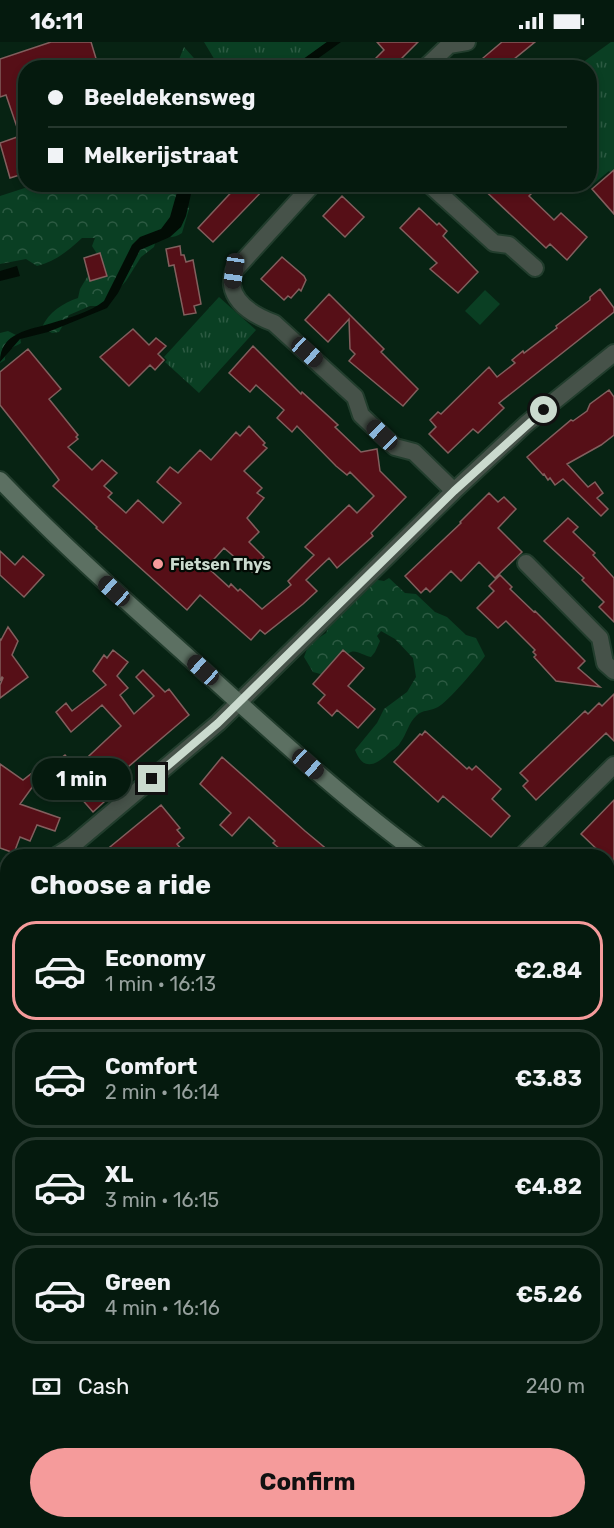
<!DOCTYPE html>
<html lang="en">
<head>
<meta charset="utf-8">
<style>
	:root { --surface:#051a0e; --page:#13271c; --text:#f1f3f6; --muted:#97a19e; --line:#26382e; --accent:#f59b9b }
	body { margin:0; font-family:Rubik,sans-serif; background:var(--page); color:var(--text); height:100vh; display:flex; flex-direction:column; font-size:22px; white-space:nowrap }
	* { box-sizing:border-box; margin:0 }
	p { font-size:20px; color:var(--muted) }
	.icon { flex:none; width:33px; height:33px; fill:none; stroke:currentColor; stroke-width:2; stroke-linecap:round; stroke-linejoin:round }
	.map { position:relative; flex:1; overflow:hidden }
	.panel { position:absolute; left:0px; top:807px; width:615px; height:680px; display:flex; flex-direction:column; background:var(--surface); border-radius:24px 24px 0 0; box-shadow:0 3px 9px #0003,0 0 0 2px var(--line) }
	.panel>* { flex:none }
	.hud { position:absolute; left:18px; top:18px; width:579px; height:132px; border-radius:24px; box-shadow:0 3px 9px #0003,0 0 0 2px var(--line); display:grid; align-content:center; height:132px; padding:0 30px; background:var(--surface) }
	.end { position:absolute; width:27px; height:27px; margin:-14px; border:8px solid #cadace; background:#111; box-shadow:0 0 0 3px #111 }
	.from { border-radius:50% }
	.bubble { position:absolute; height:42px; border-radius:21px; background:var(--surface); box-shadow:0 3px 9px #0003,0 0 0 2px var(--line); font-size:20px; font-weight:700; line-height:42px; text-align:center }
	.car { position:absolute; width:18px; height:36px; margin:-18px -9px; border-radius:8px; box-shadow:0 0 4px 2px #0007; background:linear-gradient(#222 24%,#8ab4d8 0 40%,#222 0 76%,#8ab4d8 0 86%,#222 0) }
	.hud b { display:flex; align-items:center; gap:21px; height:57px; font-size:22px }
	.hud b+b { border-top:2px solid var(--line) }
	.hud i { width:15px; height:15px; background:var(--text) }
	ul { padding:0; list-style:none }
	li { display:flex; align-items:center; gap:18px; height:99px; margin:0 12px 9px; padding:0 18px; border:3px solid var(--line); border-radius:24px }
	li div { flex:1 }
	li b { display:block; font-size:22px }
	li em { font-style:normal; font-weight:700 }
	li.current { border-color:var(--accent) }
	li>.icon { width:54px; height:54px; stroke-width:1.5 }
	h2 { padding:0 30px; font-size:27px; line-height:72px }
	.pay { display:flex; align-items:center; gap:15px; height:66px; padding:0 30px; font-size:22px }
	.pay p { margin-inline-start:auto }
	.action { display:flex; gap:12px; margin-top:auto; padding:12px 30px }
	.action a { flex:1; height:69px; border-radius:36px; background:var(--accent); color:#111; font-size:24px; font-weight:700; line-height:69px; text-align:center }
	.status { display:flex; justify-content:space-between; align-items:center; height:42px; padding:0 30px; background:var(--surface); direction:ltr }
	.status svg { height:16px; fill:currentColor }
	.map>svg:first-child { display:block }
	.grass { fill:url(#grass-tufts) }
	.forest { fill:url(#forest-crowns) }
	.pitch { fill:#0a3f23 }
	.water { fill:#020c05 }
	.building { fill:#560f17; stroke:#825f5e; stroke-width:1.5 }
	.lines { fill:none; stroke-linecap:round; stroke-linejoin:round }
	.minor-casing { stroke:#223d2d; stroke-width:20 }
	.secondary-casing { stroke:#223d2d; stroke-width:20 }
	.minor { stroke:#465249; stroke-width:16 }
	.secondary { stroke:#5c7062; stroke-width:16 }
	.route { stroke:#cadace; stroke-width:8 }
	.poi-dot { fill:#f59b9b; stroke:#020a04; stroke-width:2 }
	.labels { text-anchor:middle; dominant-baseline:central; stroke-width:4.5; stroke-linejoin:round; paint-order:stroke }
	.poi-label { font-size:16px; font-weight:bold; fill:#cadace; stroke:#020a04; text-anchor:start }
</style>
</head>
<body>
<div class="status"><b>16:11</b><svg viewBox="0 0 49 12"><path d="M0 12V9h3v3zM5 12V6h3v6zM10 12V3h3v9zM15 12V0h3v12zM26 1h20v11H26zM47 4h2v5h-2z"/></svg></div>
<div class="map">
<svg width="614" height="1486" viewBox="0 0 614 1486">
	<defs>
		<pattern id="grass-tufts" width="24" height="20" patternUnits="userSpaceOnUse" patternTransform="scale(1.5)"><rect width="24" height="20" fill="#0a3f23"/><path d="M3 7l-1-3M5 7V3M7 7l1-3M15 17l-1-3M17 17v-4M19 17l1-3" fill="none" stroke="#2c5a42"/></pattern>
		<pattern id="forest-crowns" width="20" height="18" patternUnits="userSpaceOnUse" patternTransform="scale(1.5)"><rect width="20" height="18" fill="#0a3f23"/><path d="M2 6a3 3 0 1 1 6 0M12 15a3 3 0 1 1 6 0" fill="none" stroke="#2c5a42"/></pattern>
	</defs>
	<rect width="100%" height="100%" fill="#072313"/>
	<path class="grass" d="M204,0H327L292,26L219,25Z
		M611,0H614V134L609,129L591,144L589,142L590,26H575Z
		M219,255L256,288L199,351L165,320L167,318L164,315Z
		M441,1479H481V1486H441Z"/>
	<path class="forest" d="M184,5L202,25H174L178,20Z
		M34,143H190L187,160L189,167L182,191C173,198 165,193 156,198L154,205L141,215L126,239L103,264H90L69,273L59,290L52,291L42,285C49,270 63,261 78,256L80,247L99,215L92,204L95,196H82C68,209 56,219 37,224L26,217L0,222V154Z
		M8,289L20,295L21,301C13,306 5,306 5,318L0,321V291Z
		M389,536L405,551L416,552L435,570L447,575L466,593L476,596L485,614C479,623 447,661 438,665C431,669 422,668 417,673C408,681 407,692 400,701C398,705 393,707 390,710C377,722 364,731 355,708L377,681L384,667L407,650L416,635L413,616L395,597L381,589L377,594L380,599L375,610L371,615C364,614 357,608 351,610C348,611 330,628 324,633L313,630L304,615L307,607L317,597L326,591L331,580L372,537L384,539Z"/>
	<path class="pitch" d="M485,248L500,262L480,283L465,269Z"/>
	<path class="water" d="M327,0H341L306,25H292Z
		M179,143H193L186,174L181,185L170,195L140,208L118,251L107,266L48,290L20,297L0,320C0,290 30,288 52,281C69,276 90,270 104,259L132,203L140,195L161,187L170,175Z
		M17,224L20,234L0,239V229Z"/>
	<path class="building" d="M51,0H91L98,23L91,26H26V131L10,136L0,101L20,94L6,53L0,55V17Z
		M377,0H418L392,26H366L384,8Z
		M502,0H535L503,26H491L483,16Z
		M614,128V172L592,147Z
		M239,142H269L213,200L198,186Z
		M478,142H526L534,149L529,154L554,178L561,171L587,195L567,218L550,202L546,206Z
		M342,154L364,175L345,195L323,174Z
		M419,166L437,183L439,181L447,189L443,194L478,230L458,251L430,227L437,221L400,186Z
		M180,204L181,213H184L186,220L193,218L201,262L194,264L196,271L184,273L174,223L169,224L166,207Z
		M100,211L107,234L90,239L84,216Z
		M282,215L304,234L306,238L301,249L299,247L291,256L288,254L284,258L261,237Z
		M600,247L614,266V270L499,361L504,366L478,391L473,387L448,411L429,392L436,385L430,378L438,370L441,372L489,325L497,335L515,321L512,318L523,309L524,311L557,286L556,284L590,258V255Z
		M329,252L384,307L381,310L418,347L403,364L349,319L355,312L350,307L349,277L328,300L305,278Z
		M133,287L149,303L156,296L166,304L158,312L164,318L155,328L150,323L129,344L100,315Z
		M253,304L301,352L302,350L338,383L335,385L361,410L377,407L380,429L406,455L371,491L373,494L337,526L329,516L306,538L317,549L303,562L265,592L260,588L251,598L200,553L187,568L96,486L97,485L53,444L59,438L57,435L0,363V330L28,307L61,347L49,357L78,393L76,395L78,397L68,405L92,428L102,418L117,431L104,444L112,451L108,455L126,471L138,458L163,481L181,461L157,440L170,425L178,431L200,408L211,418L236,390L240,394L249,384L265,401L263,403L267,406L244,429L262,446L257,451L264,456L247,476L259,490L249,500L264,515L252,530L224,506L207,525L229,545L231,542L238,549L240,547L262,567L291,543L288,539L314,513L305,505L349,463L357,471L374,454L350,430L347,433L336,424L297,384L292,390L277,376L284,368L256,343L250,350L229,331Z
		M609,348L614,355V393L601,403L567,422L588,445L595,440L603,451L597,456L608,467L601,474L563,437L555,443L550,436L548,438L544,432L543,433L527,415L571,378L573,379L587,369L590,362Z
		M489,451L498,460L504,455L516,467L498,486L522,510L495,536L479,520L461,539L451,529L430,550L426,546L421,551L405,534L461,481L460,480Z
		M568,476L578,485L573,490L595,511L593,513L614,536V580L599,565L604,560L582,538L584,536L544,499Z
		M0,509L15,523L23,514L44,533L24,555L0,533Z
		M500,533L512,545L510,547L534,570L535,569L585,619L578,626L600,645L556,639L534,615L536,613L533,610L535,608L506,579L498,586L477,566L494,549L489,544Z
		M8,585L18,599L12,613L28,635L0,656V643L3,636L2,635L0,639V597L1,598Z
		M113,608L128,620L117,634L128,646L120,653L134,672L154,654L136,635L143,628L165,650L169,647L189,673L108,742L115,750L93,770L52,723L65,713L76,726L121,684L102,663L71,690L56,670L66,661L72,669L106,643L93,629L104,613L107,616Z
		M343,608L364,626L348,644L375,667L358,686L337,668L332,674L318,661L325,653L313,642Z
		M614,652V699L606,691L536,758L523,744L528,739L520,731L585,669L588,672L599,661L602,664Z
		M425,689L467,727L469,725L472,728L476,724L501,747L492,757L510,774L491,795L443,754L438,760L394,720L420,692L422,693Z
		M222,715L305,789L335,814H288L273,801L275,799L249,775L232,794L220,783L231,771L200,742Z
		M46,720L55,731L46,738L41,733L20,762L60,776L55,789L37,783L30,799L20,795L14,811L0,806V722L23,738Z
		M614,758V824L608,818V814H604L581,792Z
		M161,763L180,786L177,788L184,796L177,802L182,808L175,814H99Z"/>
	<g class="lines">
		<defs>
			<path id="minor" d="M425,26L449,3L467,0
				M313,142L234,229C233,233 231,239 232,243C235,263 258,275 274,281L355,355L361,373L382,393L395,405L414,410L454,449
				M429,142L494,201L509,203L535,226
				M526,521L600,596L605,621L614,629
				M56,814L72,804L218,681L454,449L526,382L614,311
				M522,814L614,723
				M0,850L8,845
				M0,1252L8,1242
				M608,1415L614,1420
				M114,1486L117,1479"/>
			<path id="secondary" d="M0,438C65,506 136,568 206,631C276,694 345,758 421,814
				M608,920L614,923"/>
		</defs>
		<use href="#minor" class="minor-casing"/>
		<use href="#secondary" class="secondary-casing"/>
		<use href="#minor" class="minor"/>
		<use href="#secondary" class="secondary"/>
	</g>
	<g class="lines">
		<path class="route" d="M152,737L218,681L454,449L544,368"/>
	</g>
	<circle class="poi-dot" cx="158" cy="522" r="6"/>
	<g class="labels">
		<g class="poi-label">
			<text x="170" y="522">Fietsen Thys</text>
		</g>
	</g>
</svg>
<i class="end from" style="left:544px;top:368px"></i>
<i class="end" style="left:152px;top:737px"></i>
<div class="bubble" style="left:32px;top:716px;width:99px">1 min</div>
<i class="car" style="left:234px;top:229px;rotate:188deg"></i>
<i class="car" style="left:307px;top:310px;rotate:132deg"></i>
<i class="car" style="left:382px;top:393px;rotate:314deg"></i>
<i class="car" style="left:114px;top:549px;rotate:312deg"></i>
<i class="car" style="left:203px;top:628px;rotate:312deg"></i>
<i class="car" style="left:308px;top:722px;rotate:132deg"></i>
<div class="hud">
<b><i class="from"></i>Beeldekensweg</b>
<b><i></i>Melkerijstraat</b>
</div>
<section class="panel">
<h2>Choose a ride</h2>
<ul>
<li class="current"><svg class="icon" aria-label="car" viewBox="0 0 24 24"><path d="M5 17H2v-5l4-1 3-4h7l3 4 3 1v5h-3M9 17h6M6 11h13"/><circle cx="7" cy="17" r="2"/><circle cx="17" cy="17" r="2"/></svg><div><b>Economy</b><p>1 min · 16:13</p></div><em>€2.84</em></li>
<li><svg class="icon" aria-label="car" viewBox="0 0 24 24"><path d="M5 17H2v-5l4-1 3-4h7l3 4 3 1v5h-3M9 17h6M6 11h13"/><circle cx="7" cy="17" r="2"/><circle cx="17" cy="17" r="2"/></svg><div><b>Comfort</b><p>2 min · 16:14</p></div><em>€3.83</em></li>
<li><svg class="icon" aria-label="car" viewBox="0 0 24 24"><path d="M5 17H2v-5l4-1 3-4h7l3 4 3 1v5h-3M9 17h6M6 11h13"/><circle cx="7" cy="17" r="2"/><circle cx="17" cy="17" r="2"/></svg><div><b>XL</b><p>3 min · 16:15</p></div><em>€4.82</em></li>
<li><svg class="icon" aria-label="car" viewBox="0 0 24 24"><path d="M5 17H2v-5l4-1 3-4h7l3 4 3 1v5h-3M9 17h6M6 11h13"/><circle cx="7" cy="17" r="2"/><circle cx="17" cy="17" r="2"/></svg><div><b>Green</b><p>4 min · 16:16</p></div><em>€5.26</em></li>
</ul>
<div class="pay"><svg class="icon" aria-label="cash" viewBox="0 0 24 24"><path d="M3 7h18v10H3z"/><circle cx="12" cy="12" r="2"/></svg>Cash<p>240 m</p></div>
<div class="action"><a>Confirm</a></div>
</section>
</div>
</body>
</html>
